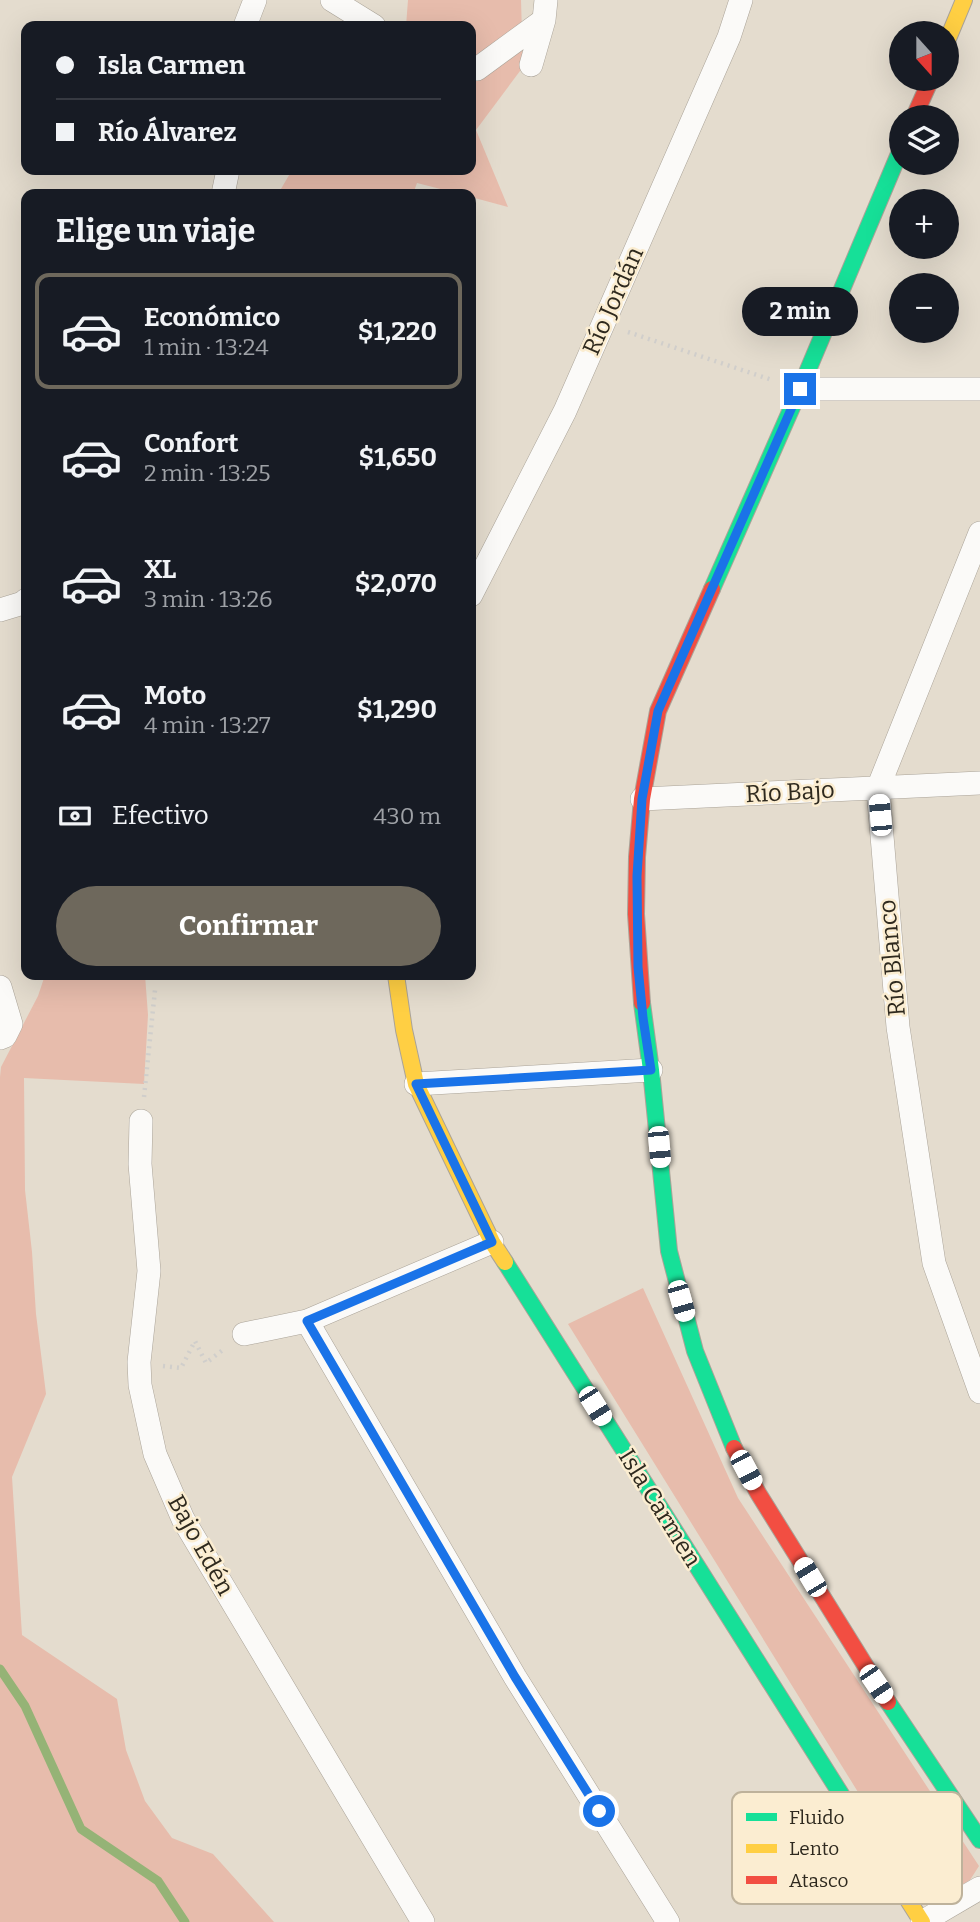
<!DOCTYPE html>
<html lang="es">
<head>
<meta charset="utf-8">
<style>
	:root { --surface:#171b24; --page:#242831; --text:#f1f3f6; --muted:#9ea1a6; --line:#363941; --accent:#6e685c }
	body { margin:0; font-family:Bitter,serif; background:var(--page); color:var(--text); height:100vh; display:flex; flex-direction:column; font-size:26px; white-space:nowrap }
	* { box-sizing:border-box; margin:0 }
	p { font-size:23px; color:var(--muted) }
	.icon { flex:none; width:38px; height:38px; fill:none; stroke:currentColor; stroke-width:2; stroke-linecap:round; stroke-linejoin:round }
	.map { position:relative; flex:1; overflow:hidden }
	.sheet { position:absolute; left:21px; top:189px; width:455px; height:791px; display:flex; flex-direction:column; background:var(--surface); border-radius:14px; box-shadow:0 7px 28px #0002 }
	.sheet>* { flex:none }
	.banner { position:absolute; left:21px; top:21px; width:455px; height:154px; border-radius:14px; box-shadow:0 7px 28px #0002; display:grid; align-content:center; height:154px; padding:0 35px; background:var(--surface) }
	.needle { width:46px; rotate:159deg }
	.fabs { position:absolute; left:889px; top:21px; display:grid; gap:14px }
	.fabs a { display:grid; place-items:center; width:70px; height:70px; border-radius:50%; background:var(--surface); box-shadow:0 7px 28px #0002; font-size:35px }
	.end { position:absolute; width:32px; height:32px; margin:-16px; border:9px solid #1a73e8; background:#fff; box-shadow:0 0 0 4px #fff }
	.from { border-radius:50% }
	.bubble { position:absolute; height:49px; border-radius:24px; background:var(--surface); box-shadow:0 7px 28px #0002; font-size:23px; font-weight:700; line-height:49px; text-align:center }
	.car { position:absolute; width:21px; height:42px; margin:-21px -10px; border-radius:9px; box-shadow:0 0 5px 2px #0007; background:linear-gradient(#fff 24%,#345 0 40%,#fff 0 76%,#345 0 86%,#fff 0) }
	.banner b { display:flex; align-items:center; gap:24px; height:66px; font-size:26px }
	.banner b+b { border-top:2px solid var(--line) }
	.banner i { width:18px; height:18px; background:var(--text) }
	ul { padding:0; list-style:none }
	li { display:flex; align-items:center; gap:21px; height:116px; margin:0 14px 10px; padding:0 21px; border:4px solid transparent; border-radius:14px }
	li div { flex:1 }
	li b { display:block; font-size:26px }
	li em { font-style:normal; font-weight:700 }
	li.active { border-color:var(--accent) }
	li>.icon { width:63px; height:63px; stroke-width:1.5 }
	h2 { padding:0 35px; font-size:32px; line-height:84px }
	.pay { display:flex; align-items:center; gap:18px; height:77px; padding:0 35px; font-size:26px }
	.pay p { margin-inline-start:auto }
	.action { display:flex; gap:14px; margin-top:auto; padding:14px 35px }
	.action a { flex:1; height:80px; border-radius:42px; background:var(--accent); color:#fff; font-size:28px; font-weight:700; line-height:80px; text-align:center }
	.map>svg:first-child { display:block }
	.green { fill:#e7bcac }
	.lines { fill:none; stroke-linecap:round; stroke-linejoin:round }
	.stream { stroke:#95b376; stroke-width:9 }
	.street-casing { stroke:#aaa398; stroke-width:24 }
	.fast-casing { stroke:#aaa398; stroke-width:18 }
	.slow-casing { stroke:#aaa398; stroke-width:18 }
	.jam-casing { stroke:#aaa398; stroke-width:18 }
	.path { stroke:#d0cecb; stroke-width:4.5; stroke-dasharray:2 5; stroke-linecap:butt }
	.street { stroke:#fbfaf8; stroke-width:23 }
	.fast { stroke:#16e098; stroke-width:16 }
	.slow { stroke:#ffcf43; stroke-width:16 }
	.jam { stroke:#f24e42; stroke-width:16 }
	.route { stroke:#1a73e8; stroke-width:9 }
	.labels { text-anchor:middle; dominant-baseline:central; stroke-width:5; stroke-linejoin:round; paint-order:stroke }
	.street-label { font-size:24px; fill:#2e291e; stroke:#fbedd1 }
	.key { fill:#fbedd1; stroke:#beb29b; stroke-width:2 }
	.key-label { font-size:19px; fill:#2e291e }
</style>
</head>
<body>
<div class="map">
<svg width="980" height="1922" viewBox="0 0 980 1922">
	<rect width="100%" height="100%" fill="#e4dcce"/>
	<path class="green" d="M408,0H521L523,67L476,130L508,207L471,197V194H460L417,183L413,194H278L292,170H471V26H406Z
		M45,975H145L148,1015L144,1084L24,1078L25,1190L32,1252L36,1314L46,1394L12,1477L22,1635L117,1699L126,1750L145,1801L172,1838L213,1854L274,1922H0V1077L1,1067L38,996Z
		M643,1288L738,1498L979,1866L970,1880L940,1898L923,1897L568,1324Z"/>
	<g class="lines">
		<path class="stream" d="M0,1669L25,1706L81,1829L158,1881L185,1922"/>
		<defs>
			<path id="street" d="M332,0L374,26
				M245,26L255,0
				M531,65L544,20L546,0
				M471,68L477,69L544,20
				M223,194L228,170
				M800,389H980
				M980,533L878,788L898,1027L934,1263L980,1392
				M471,595L565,411L729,37L741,0
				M0,610L23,603L26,600
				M642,799L980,783
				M0,987L11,1024L5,1036L0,1038
				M416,1084L651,1070
				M141,1121L140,1164L149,1271L139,1362L140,1385L155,1454L183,1519L423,1922
				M307,1321L515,1677L668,1922
				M244,1334L307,1321L492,1242
				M922,1922L980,1888"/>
			<path id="fast" d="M712,589L800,389L901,149
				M642,1003L651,1070L669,1251L695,1351L734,1448
				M505,1262L844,1799
				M888,1702L980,1840"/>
			<path id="slow" d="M947,41L964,0
				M396,975L404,1030L416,1084L492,1242L505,1262
				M844,1799L922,1922"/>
			<path id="jam" d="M914,117L931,79
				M642,1003L636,914L637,857L642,799L658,711L712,589
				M734,1448L758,1493L888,1702"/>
		</defs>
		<use href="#street" class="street-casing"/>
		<use href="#fast" class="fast-casing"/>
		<use href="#slow" class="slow-casing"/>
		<use href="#jam" class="jam-casing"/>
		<path class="path" d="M628,332L772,380
			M144,1097L155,990
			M163,1366L181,1368L195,1341L206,1363L224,1349"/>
		<use href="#street" class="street"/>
		<use href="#fast" class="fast"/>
		<use href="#slow" class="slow"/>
		<use href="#jam" class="jam"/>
	</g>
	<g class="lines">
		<path class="route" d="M599,1811L515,1677L307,1321L492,1242L416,1084L651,1070L643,1018L638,967L637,876L642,799L658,711L800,389"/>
	</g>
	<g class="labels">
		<g class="street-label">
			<text transform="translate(613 301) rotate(-66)">Río Jordán</text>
			<text transform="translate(790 792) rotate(-3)">Río Bajo</text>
			<text transform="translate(892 958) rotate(-95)">Río Blanco</text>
			<text transform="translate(660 1508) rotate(58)">Isla Carmen</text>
			<text transform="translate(201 1545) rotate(61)">Bajo Edén</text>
		</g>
	</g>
	<rect x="732" y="1792" width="230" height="112" rx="10" class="key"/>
	<rect x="746" y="1813" width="31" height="8" fill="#16e098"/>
	<rect x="746" y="1844" width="31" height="9" fill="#ffcf43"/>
	<rect x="746" y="1876" width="31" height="8" fill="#f24e42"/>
	<g class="key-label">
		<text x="789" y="1824">Fluido</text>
		<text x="789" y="1855">Lento</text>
		<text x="789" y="1887">Atasco</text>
	</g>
</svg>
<div class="fabs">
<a><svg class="needle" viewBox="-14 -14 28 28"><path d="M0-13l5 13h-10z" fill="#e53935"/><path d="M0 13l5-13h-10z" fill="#9ea1a6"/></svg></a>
<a><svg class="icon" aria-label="layers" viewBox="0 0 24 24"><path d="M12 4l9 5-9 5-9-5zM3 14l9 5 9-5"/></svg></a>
<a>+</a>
<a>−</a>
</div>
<i class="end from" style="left:599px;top:1811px"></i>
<i class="end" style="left:800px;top:389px"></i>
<div class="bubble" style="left:742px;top:287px;width:116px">2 min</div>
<i class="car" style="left:880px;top:815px;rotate:355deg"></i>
<i class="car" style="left:659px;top:1147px;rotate:175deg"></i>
<i class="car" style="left:681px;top:1301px;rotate:164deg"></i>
<i class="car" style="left:595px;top:1406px;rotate:148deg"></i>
<i class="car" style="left:746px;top:1470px;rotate:152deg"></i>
<i class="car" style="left:810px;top:1577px;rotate:329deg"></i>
<i class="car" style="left:876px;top:1684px;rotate:146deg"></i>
<div class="banner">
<b><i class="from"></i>Isla Carmen</b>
<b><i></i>Río Álvarez</b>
</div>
<section class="sheet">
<h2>Elige un viaje</h2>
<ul>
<li class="active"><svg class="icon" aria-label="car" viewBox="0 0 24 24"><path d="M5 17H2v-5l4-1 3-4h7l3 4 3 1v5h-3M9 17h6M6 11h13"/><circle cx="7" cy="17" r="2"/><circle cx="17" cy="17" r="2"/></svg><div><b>Económico</b><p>1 min · 13:24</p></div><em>$1,220</em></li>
<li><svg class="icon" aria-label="car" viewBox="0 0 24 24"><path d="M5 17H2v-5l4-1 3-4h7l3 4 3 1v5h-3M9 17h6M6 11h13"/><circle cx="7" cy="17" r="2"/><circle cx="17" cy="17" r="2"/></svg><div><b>Confort</b><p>2 min · 13:25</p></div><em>$1,650</em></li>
<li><svg class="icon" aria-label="car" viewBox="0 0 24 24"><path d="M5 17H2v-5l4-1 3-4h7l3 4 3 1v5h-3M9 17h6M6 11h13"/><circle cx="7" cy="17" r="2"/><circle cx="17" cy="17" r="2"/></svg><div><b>XL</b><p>3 min · 13:26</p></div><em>$2,070</em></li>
<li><svg class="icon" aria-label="car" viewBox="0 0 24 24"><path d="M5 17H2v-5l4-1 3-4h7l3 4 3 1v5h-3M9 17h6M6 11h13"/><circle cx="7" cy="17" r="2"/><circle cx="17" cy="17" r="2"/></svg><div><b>Moto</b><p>4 min · 13:27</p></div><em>$1,290</em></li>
</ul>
<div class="pay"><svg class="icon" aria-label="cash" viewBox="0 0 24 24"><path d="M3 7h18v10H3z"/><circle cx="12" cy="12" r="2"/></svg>Efectivo<p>430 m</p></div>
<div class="action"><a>Confirmar</a></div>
</section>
</div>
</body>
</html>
